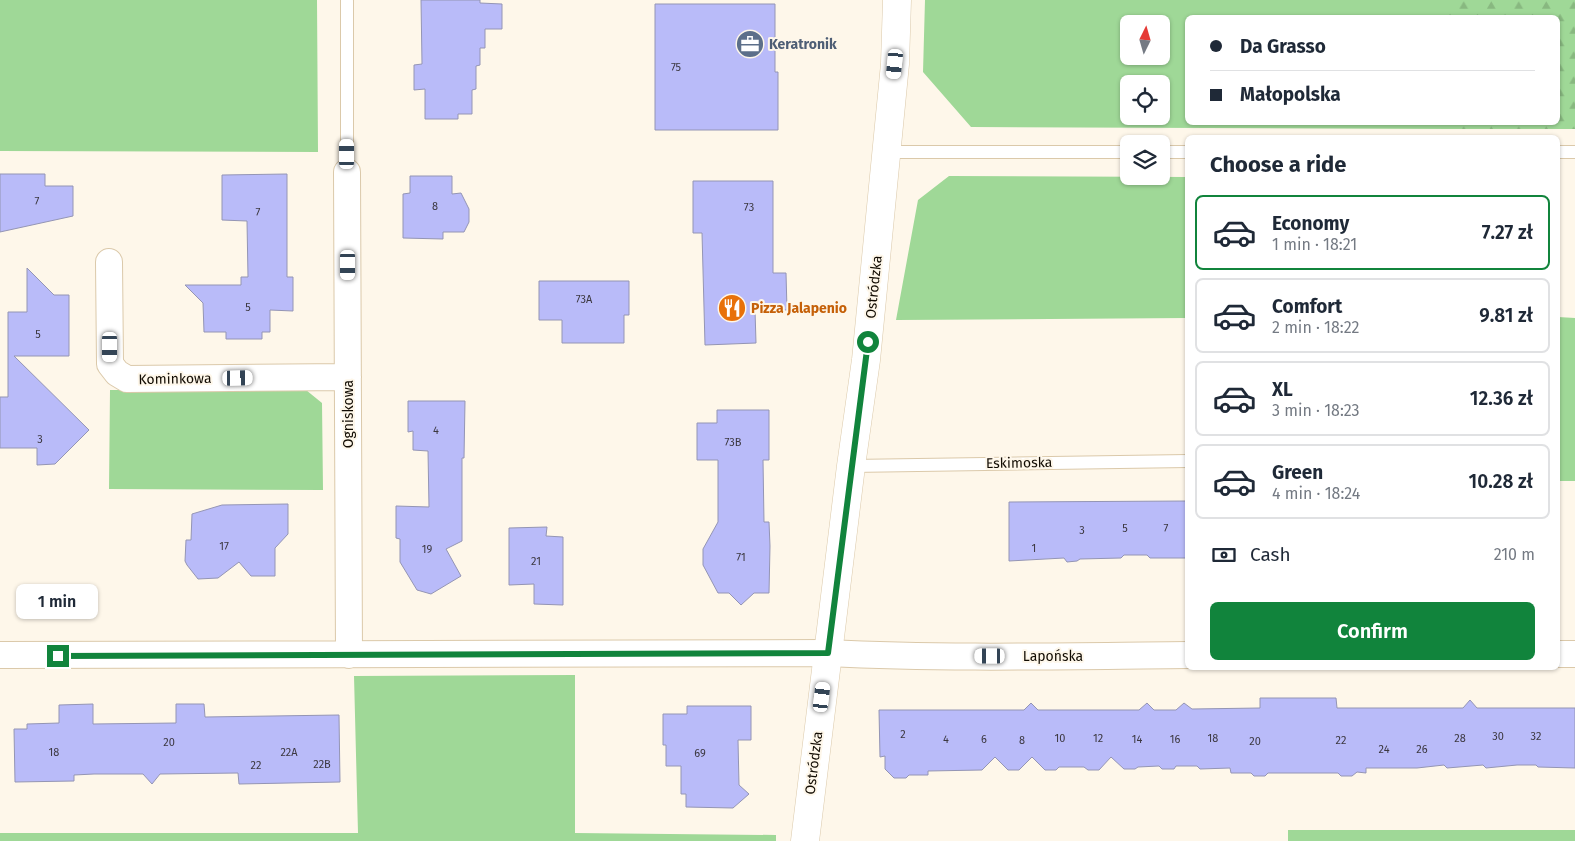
<!DOCTYPE html>
<html lang="en">
<head>
<meta charset="utf-8">
<style>
	:root { --surface:#fff; --page:#f2f2f3; --text:#1f2937; --muted:#747a83; --line:#e0e1e3; --accent:#11843c }
	body { margin:0; font-family:"Fira Sans",sans-serif; background:var(--page); color:var(--text); height:100vh; display:flex; flex-direction:column; font-size:19px; white-space:nowrap }
	* { box-sizing:border-box; margin:0 }
	p { font-size:16px; color:var(--muted) }
	.icon { flex:none; width:28px; height:28px; fill:none; stroke:currentColor; stroke-width:2; stroke-linecap:round; stroke-linejoin:round }
	.map { position:relative; flex:1; overflow:hidden }
	.drawer { position:absolute; left:1185px; top:135px; width:375px; height:535px; display:flex; flex-direction:column; background:var(--surface); border-radius:8px; box-shadow:0 1px 4px #0004 }
	.drawer>* { flex:none }
	.guide { position:absolute; left:1185px; top:15px; width:375px; height:110px; border-radius:8px; box-shadow:0 1px 4px #0004; display:grid; align-content:center; height:110px; padding:0 25px; background:var(--surface) }
	.needle { width:32px; rotate:5deg }
	.buttons { position:absolute; left:1120px; top:15px; display:grid; gap:10px }
	.buttons a { display:grid; place-items:center; width:50px; height:50px; border-radius:8px; background:var(--surface); box-shadow:0 1px 4px #0004; font-size:25px }
	.end { position:absolute; width:22px; height:22px; margin:-11px; border:6px solid #11843c; background:#fff; box-shadow:0 0 0 2px #fff }
	.from { border-radius:50% }
	.bubble { position:absolute; height:35px; border-radius:8px; background:var(--surface); box-shadow:0 1px 4px #0004; font-size:16px; font-weight:600; line-height:35px; text-align:center }
	.car { position:absolute; width:15px; height:30px; margin:-15px -8px; border-radius:6px; box-shadow:0 0 4px 1px #0007; background:linear-gradient(#fff 24%,#345 0 40%,#fff 0 76%,#345 0 86%,#fff 0) }
	.guide b { display:flex; align-items:center; gap:18px; height:48px; font-size:19px }
	.guide b+b { border-top:1px solid var(--line) }
	.guide i { width:12px; height:12px; background:var(--text) }
	ul { padding:0; list-style:none }
	li { display:flex; align-items:center; gap:15px; height:75px; margin:0 10px 8px; padding:0 15px; border:2px solid var(--line); border-radius:8px }
	li div { flex:1 }
	li b { display:block; font-size:19px }
	li em { font-style:normal; font-weight:600 }
	li.on { border-color:var(--accent) }
	li>.icon { width:45px; height:45px; stroke-width:1.5 }
	h2 { padding:0 25px; font-size:22px; line-height:60px }
	.pay { display:flex; align-items:center; gap:12px; height:55px; padding:0 25px; font-size:19px }
	.pay p { margin-inline-start:auto }
	.primary-button { display:flex; gap:10px; margin-top:auto; padding:10px 25px }
	.primary-button a { flex:1; height:58px; border-radius:8px; background:var(--accent); color:#fff; font-size:20px; font-weight:600; line-height:58px; text-align:center }
	.map>svg:first-child { display:block }
	.grass { fill:#9fd897; fill-rule:evenodd }
	.forest { fill:url(#forest-firs) }
	.building { fill:#b9bbf9; stroke:#9495b4 }
	.lines { fill:none; stroke-linecap:round; stroke-linejoin:round }
	.service-casing { stroke:#dbc9aa; stroke-width:14 }
	.minor-casing { stroke:#dbc9aa; stroke-width:28 }
	.tertiary-casing { stroke:#dbc9aa; stroke-width:29 }
	.service { stroke:#fff; stroke-width:12 }
	.minor { stroke:#fff; stroke-width:26 }
	.tertiary { stroke:#fff; stroke-width:28 }
	.route { stroke:#11843c; stroke-width:6 }
	.labels { text-anchor:middle; dominant-baseline:central; stroke-width:4; stroke-linejoin:round; paint-order:stroke }
	.number-label { font-size:11px; fill:#3c3840 }
	.service-label { font-size:14px; font-weight:bold; fill:#4e5e75; stroke:#fef7ea; text-anchor:start }
	.street-label { font-size:14px; fill:#120c03; stroke:#fef7ea }
	.food-label { font-size:14px; font-weight:bold; fill:#c56008; stroke:#fef7ea; text-anchor:start }
</style>
</head>
<body>
<div class="map">
<svg width="1575" height="841" viewBox="0 0 1575 841">
	<defs>
		<pattern id="forest-firs" width="22" height="20" patternUnits="userSpaceOnUse" patternTransform="scale(1.25)"><rect width="22" height="20" fill="#9fd897"/><path d="M5 1l3.5 6h-7zM16 11l3.5 6h-7z" fill="#88b880"/></pattern>
	</defs>
	<rect width="100%" height="100%" fill="#fef7ea"/>
	<path class="grass" d="M0,0H317L318,152L0,151Z
		M925,0H1449V17L1188,18V122H1449V129L971,127L923,72ZM1129,24H1161V56H1129ZM1129,84H1161V116H1129Z
		M949,176L1187,177V318L896,320L918,200Z
		M1558,317L1575,318V481H1558Z
		M110,390H306L322,403L323,490L109,489Z
		M575,675V833L776,835V841H0V833H358L354,676Z
		M1288,830H1575V841H1288Z"/>
	<path class="forest" d="M1449,0H1575V129H1449V123L1558,122V18L1449,17Z"/>
	<path class="building" d="M421,0H480V3L502,4V29H485V48H480V65L476,66V89L472,90V114H458V119H425V89L414,90V65L422,64Z
		M655,4H775V72H778V130H655Z
		M0,174H45V186H73V216L0,232Z
		M287,174V277H293V311L270,310V332H262V339H226V332H204L203,303L185,285H241V277H248L247,221L222,220V175Z
		M410,176H452V194L461,193L469,209V222L464,232H443V239L403,238V194L410,193Z
		M693,181H773V273H786L787,310H755L756,343L705,345L702,233H693Z
		M27,268L54,295H69V356H14L89,430L55,464L37,465V448H0V397H8V312H27Z
		M539,281H629V315H624V343H562V320H539Z
		M408,401H465L464,458H462V541L446,549L461,576L431,594L417,590L400,562V539L396,538V506L429,507L428,451L413,450V431L408,432Z
		M717,410H769V460H763L764,522H769L770,546L769,593H754L741,605L729,593H718L703,565V549L718,522V460H697V423H717Z
		M1188,501V558H1150L1147,555H1124L1121,558L1080,559L1077,561L1067,562L1064,558L1009,561V502Z
		M288,504V534L275,548V576H251L239,562L218,578L198,579L187,565L185,561L186,540H191L192,514L222,505Z
		M547,527L546,536L563,537V605L534,604V584L509,585V528Z
		M1260,698H1336L1337,708H1463L1470,700L1477,708H1575V768L1538,767L1536,765H1517L1486,768L1483,765L1447,768L1444,765L1417,768H1366V773L1357,772L1352,776H1341L1338,773H1268L1265,776H1254L1251,773H1231L1230,768L1200,769L1197,766H1176L1174,769H1162L1159,766L1138,767L1135,769H1124L1111,757L1099,770H1088L1084,767H1059L1056,770H1045L1032,757L1019,770H1008L995,757L982,770L928,771V775H909L906,778H894L885,769V756L880,757L879,710H1024L1031,703L1038,710H1139L1147,703L1154,710H1176L1184,703L1192,709L1260,708Z
		M93,704V724L176,723V704H204L205,717L339,715L340,782L239,784L238,773L160,774L152,784L143,774H94L74,775V781L15,782L14,729H27V724L59,723V705Z
		M687,706H751V740H738L739,785L749,794L733,808L686,807V794H681V766H666V745H663V714H687Z"/>
	<g class="lines">
		<defs>
			<path id="service" d="M347,1V172
				M887,152H1129
				M1161,152H1188
				M1558,152H1575
				M851,466L1188,461"/>
			<path id="minor" d="M347,172L349,655
				M109,262L110,364L117,373L127,379L348,377
				M1558,654H1575
				M0,655L828,653C948,659 1068,656 1188,655"/>
			<path id="tertiary" d="M805,841L851,466L866,360L895,64L897,0"/>
		</defs>
		<use href="#service" class="service-casing"/>
		<use href="#minor" class="minor-casing"/>
		<use href="#tertiary" class="tertiary-casing"/>
		<use href="#service" class="service"/>
		<use href="#minor" class="minor"/>
		<use href="#tertiary" class="tertiary"/>
	</g>
	<g class="lines">
		<path class="route" d="M58,656L828,653L868,342"/>
	</g>
	<defs>
		<symbol id="office-disc" viewBox="-11 -11 22 22"><circle r="9.5" fill="#5c6f8a" stroke="#fef7ea"/><path d="M-6-3h4V-5.5h4V-3h4V5H-6ZM-1-4.5V-3h2v-1.5ZM-6 0V1H6V0Z" fill="#fff"/></symbol>
		<symbol id="restaurant-disc" viewBox="-11 -11 22 22"><circle r="9.5" fill="#e8710a" stroke="#fef7ea"/><path d="M-5-6h1v4h1v-4h1v4h1v-4h1v5L-1.5 .5V6h-2V.5L-5-1ZM5-6V6H3V1.5H1.5Q1.5-4 5-6Z" fill="#fff"/></symbol>
	</defs>
	<g fill-rule="evenodd">
		<use href="#office-disc" x="734" y="28" width="32" height="32"/>
		<use href="#restaurant-disc" x="716" y="292" width="32" height="32"/>
	</g>
	<g class="labels">
		<g class="number-label">
			<text x="676" y="67">75</text>
			<text x="37" y="201">7</text>
			<text x="435" y="206">8</text>
			<text x="749" y="207">73</text>
			<text x="258" y="212">7</text>
			<text x="584" y="299">73A</text>
			<text x="248" y="307">5</text>
			<text x="38" y="334">5</text>
			<text x="436" y="430">4</text>
			<text x="40" y="439">3</text>
			<text x="733" y="442">73B</text>
			<text x="1125" y="528">5</text>
			<text x="1166" y="528">7</text>
			<text x="1082" y="530">3</text>
			<text x="224" y="546">17</text>
			<text x="1034" y="548">1</text>
			<text x="427" y="549">19</text>
			<text x="741" y="557">71</text>
			<text x="536" y="561">21</text>
			<text x="903" y="734">2</text>
			<text x="1498" y="736">30</text>
			<text x="1536" y="736">32</text>
			<text x="1060" y="738">10</text>
			<text x="1098" y="738">12</text>
			<text x="1213" y="738">18</text>
			<text x="1460" y="738">28</text>
			<text x="946" y="739">4</text>
			<text x="984" y="739">6</text>
			<text x="1137" y="739">14</text>
			<text x="1175" y="739">16</text>
			<text x="1022" y="740">8</text>
			<text x="1341" y="740">22</text>
			<text x="1255" y="741">20</text>
			<text x="169" y="742">20</text>
			<text x="1384" y="749">24</text>
			<text x="1422" y="749">26</text>
			<text x="54" y="752">18</text>
			<text x="289" y="752">22A</text>
			<text x="700" y="753">69</text>
			<text x="322" y="764">22B</text>
			<text x="256" y="765">22</text>
		</g>
		<g class="service-label">
			<text x="769" y="44">Keratronik</text>
		</g>
		<g class="street-label">
			<text transform="translate(874 287) rotate(-84)">Ostródzka</text>
			<text transform="translate(175 379) rotate(-1)">Kominkowa</text>
			<text transform="translate(348 414) rotate(-90)">Ogniskowa</text>
			<text transform="translate(1019 463) rotate(-1)">Eskimoska</text>
			<text x="1053" y="656">Lapońska</text>
			<text transform="translate(814 763) rotate(-83)">Ostródzka</text>
		</g>
		<g class="food-label">
			<text x="751" y="308">Pizza Jalapenio</text>
		</g>
	</g>
</svg>
<div class="buttons">
<a><svg class="needle" viewBox="-14 -14 28 28"><path d="M0-13l5 13h-10z" fill="#e53935"/><path d="M0 13l5-13h-10z" fill="#747a83"/></svg></a>
<a><svg class="icon" aria-label="locate" viewBox="0 0 24 24"><circle cx="12" cy="12" r="6"/><path d="M12 2v4M12 18v4M2 12h4M18 12h4"/></svg></a>
<a><svg class="icon" aria-label="layers" viewBox="0 0 24 24"><path d="M12 4l9 5-9 5-9-5zM3 14l9 5 9-5"/></svg></a>
</div>
<i class="end from" style="left:868px;top:342px"></i>
<i class="end" style="left:58px;top:656px"></i>
<div class="bubble" style="left:16px;top:584px;width:82px">1 min</div>
<i class="car" style="left:895px;top:64px;rotate:186deg"></i>
<i class="car" style="left:347px;top:154px;rotate:0deg"></i>
<i class="car" style="left:348px;top:265px;rotate:180deg"></i>
<i class="car" style="left:110px;top:347px;rotate:180deg"></i>
<i class="car" style="left:238px;top:378px;rotate:89deg"></i>
<i class="car" style="left:990px;top:656px;rotate:270deg"></i>
<i class="car" style="left:822px;top:697px;rotate:7deg"></i>
<div class="guide">
<b><i class="from"></i>Da Grasso</b>
<b><i></i>Małopolska</b>
</div>
<section class="drawer">
<h2>Choose a ride</h2>
<ul>
<li class="on"><svg class="icon" aria-label="car" viewBox="0 0 24 24"><path d="M5 17H2v-5l4-1 3-4h7l3 4 3 1v5h-3M9 17h6M6 11h13"/><circle cx="7" cy="17" r="2"/><circle cx="17" cy="17" r="2"/></svg><div><b>Economy</b><p>1 min · 18:21</p></div><em>7.27 zł</em></li>
<li><svg class="icon" aria-label="car" viewBox="0 0 24 24"><path d="M5 17H2v-5l4-1 3-4h7l3 4 3 1v5h-3M9 17h6M6 11h13"/><circle cx="7" cy="17" r="2"/><circle cx="17" cy="17" r="2"/></svg><div><b>Comfort</b><p>2 min · 18:22</p></div><em>9.81 zł</em></li>
<li><svg class="icon" aria-label="car" viewBox="0 0 24 24"><path d="M5 17H2v-5l4-1 3-4h7l3 4 3 1v5h-3M9 17h6M6 11h13"/><circle cx="7" cy="17" r="2"/><circle cx="17" cy="17" r="2"/></svg><div><b>XL</b><p>3 min · 18:23</p></div><em>12.36 zł</em></li>
<li><svg class="icon" aria-label="car" viewBox="0 0 24 24"><path d="M5 17H2v-5l4-1 3-4h7l3 4 3 1v5h-3M9 17h6M6 11h13"/><circle cx="7" cy="17" r="2"/><circle cx="17" cy="17" r="2"/></svg><div><b>Green</b><p>4 min · 18:24</p></div><em>10.28 zł</em></li>
</ul>
<div class="pay"><svg class="icon" aria-label="cash" viewBox="0 0 24 24"><path d="M3 7h18v10H3z"/><circle cx="12" cy="12" r="2"/></svg>Cash<p>210 m</p></div>
<div class="primary-button"><a>Confirm</a></div>
</section>
</div>
</body>
</html>
